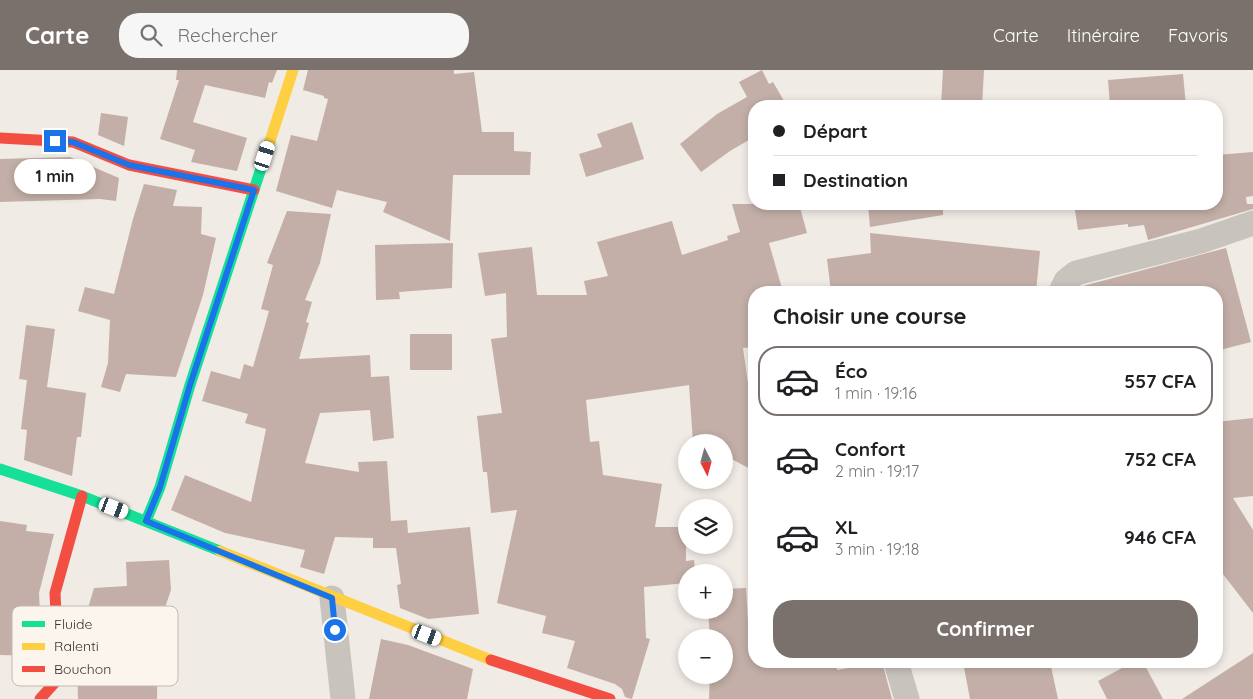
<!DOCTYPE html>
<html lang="fr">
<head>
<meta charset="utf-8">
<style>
	:root { --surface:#fff; --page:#f6f6f6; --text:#202124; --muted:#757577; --line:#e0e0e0; --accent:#7a716c }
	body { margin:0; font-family:Quicksand,sans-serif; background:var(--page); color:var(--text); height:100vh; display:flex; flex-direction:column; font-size:19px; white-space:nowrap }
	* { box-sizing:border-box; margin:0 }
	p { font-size:16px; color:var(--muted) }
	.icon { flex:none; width:28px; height:28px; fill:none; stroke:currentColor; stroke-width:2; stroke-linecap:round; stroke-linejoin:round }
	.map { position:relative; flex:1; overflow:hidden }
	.sheet { position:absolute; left:748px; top:216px; width:475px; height:382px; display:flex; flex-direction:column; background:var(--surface); border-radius:20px; box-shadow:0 2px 8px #0003 }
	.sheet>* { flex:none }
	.banner { position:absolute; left:748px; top:30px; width:475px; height:110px; border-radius:20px; box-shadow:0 2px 8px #0003; display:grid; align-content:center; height:110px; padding:0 25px; background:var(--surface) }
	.needle { width:32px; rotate:174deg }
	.tools { position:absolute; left:678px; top:364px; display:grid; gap:10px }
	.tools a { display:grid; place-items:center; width:55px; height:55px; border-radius:50%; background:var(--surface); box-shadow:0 2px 8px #0003; font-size:25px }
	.end { position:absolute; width:22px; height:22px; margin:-11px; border:6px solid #1a73e8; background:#fff; box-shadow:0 0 0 2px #fff }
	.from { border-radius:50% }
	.bubble { position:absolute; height:35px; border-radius:18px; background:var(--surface); box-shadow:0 2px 8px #0003; font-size:16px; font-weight:800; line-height:35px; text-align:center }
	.car { position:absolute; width:15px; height:30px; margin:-15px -8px; border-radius:6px; box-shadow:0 0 4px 1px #0007; background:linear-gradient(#fff 24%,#345 0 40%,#fff 0 76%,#345 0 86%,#fff 0) }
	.banner b { display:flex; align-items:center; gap:18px; height:48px; font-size:19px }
	.banner b+b { border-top:1px solid var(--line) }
	.banner i { width:12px; height:12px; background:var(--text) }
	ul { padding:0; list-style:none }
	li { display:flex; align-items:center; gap:15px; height:70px; margin:0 10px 8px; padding:0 15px; border:2px solid transparent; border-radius:20px }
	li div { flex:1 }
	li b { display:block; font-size:19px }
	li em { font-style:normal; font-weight:800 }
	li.selected { border-color:var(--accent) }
	li>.icon { width:45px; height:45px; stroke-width:1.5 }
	h2 { padding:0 25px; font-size:22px; line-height:60px }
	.button { display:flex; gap:10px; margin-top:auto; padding:10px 25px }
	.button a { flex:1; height:58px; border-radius:20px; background:var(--accent); color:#fff; font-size:20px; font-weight:800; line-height:58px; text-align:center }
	header { display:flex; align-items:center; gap:30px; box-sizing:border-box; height:70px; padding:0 25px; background:var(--accent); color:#fff }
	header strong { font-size:24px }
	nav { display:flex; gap:28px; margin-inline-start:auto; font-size:18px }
	.search { width:350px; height:45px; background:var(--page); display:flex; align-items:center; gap:12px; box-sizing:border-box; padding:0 18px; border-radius:20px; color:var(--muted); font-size:19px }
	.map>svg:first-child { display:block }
	.building { fill:#c3afa7 }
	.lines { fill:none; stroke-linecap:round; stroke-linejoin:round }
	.street { stroke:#c9c3be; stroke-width:25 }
	.fast { stroke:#16e098; stroke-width:11 }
	.slow { stroke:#ffcf43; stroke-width:11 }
	.jam { stroke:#f24e42; stroke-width:11 }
	.route { stroke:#1a73e8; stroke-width:6 }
	.key { fill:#fbf5ee; stroke:#c1bab4; stroke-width:1 }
	.key-label { font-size:14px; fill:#3b302b }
</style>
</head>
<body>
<header>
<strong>Carte</strong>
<div class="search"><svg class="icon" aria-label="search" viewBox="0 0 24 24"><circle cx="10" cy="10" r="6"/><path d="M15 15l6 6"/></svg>Rechercher</div>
<nav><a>Carte</a><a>Itinéraire</a><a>Favoris</a></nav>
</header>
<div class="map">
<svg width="1253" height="629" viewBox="0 0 1253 629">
	<rect width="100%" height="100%" fill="#f0ebe5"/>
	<path class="building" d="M177,0H277L272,13L269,12L265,28L205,15L193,52L247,68L237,101L191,92L195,80L160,69L179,10H176Z
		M308,0H454V4L474,2L482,62H514V81L531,82L530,105H453L450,171L383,142L387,132L337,120L332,138L276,121L291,65L317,71L328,29L324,28V26L303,20Z
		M762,0L769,14L773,12L787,36H754V67L730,81L701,102L680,74L717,44L747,27L739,12Z
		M943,0H984L982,36H941Z
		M1183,4L1186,36H1110L1108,10Z
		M101,43L128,47L124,76L98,65Z
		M632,52L644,89L586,107L579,84L602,77L597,64Z
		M1253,82V126L1246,127L1247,134H1253V139L1148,170L1144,155L1128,157V154L1078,160L1074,134H1216V85Z
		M70,87L119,108L116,131L100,129L0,132V89Z
		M144,114L177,120L173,136L202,137L201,164L216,168L203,225L176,307L126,304L120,322L101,317L108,293L110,250L78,241L85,217L114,224L133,149Z
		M732,134H799L807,163L769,173L783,222H754V277L743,278L754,356V401L724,385V372H693L689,315L586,330L590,372L599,371L603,405L662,414L655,457H686V491L694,490L695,502H686V513L644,517L646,568L650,569L632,629L625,627L622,619L615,614L567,598L575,571L542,563L546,546L497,533L517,440L491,443L487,402H483L477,346L502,343L491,269L507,267L506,223L485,226L478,183L532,177L537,225H587L584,211L608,206L597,172L672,151L682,185L728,170L727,166L740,162Z
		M893,134H943V145L870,157L868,135Z
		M287,141L331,144L320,193L305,230L312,232L306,252L309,253L299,289L370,285L371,307L389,306L394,368L373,371L370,340L320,343L305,393L359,402L358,392L387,391L391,451L407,450L408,463L470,457L479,544L428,549L400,538L397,515L401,514L396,478H373V468L335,467L324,504L300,497L305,480L225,463L171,440L185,405L251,432L266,359L245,353L248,344L202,331L211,301L240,309L244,294L253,297L269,241L261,239L273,195L267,193Z
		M870,163L1040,181L1036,222H919V218L868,222H831L827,189L871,183Z
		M453,173L452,218L399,222L400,229L376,230L375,175Z
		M1226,178L1251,272L1216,281V222H1077L1083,216Z
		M26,255L55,259L47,317L86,323L81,367H77L72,406L24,390L27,360L21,359L27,310L19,309Z
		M410,264H452V300H410Z
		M1253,348V426L1233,428L1253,460V543L1216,495V352Z
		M0,451L27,455L26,461L54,464L39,523L42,586L0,585Z
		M169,490L171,520L158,558L157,629H78L77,587L74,585L94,518L127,516L126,492Z
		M746,518L749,571H754V592H836L837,600L882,592L892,629H709L710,605H724V568H710L708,540H724V519Z
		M381,569L408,575L473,599L467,629H369Z
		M1253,583V629H1182Z
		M963,592H1050L1058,629H970Z
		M1133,592H1143L1163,629H1107L1098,611Z"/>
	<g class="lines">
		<path class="street" d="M1063,222L1062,219L1066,211L1076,203L1201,171L1253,153
			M332,528L343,629
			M896,592L907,629"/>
		<path class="fast" d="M0,399L82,426L220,481
			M146,451L160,417L190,315L270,71"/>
		<path class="slow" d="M270,71L293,0
			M220,481L491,590"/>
		<path class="jam" d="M0,68L73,72L129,95L254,120
			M491,590L610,629
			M40,629L59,608L55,523L82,426"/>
	</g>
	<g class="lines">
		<path class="route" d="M55,71L73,72L129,95L254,120L190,315L160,417L146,451L332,528L335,560"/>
	</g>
	<rect x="12" y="536" width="166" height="80" rx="8" class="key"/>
	<rect x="22" y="551" width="23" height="6" fill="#16e098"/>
	<rect x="22" y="573" width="23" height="7" fill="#ffcf43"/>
	<rect x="22" y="596" width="23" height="6" fill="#f24e42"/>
	<g class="key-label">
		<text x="54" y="559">Fluide</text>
		<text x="54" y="581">Ralenti</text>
		<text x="54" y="604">Bouchon</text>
	</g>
</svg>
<div class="tools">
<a><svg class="needle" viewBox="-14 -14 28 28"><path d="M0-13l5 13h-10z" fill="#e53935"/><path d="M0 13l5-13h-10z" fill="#757577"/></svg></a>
<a><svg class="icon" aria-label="layers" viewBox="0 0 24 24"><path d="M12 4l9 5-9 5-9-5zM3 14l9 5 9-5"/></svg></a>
<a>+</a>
<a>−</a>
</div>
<i class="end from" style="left:335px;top:560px"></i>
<i class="end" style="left:55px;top:71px"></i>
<div class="bubble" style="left:14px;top:89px;width:82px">1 min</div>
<i class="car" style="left:265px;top:86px;rotate:18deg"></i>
<i class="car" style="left:114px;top:438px;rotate:111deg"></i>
<i class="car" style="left:427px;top:565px;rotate:111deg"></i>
<div class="banner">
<b><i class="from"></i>Départ</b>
<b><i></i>Destination</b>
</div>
<section class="sheet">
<h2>Choisir une course</h2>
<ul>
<li class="selected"><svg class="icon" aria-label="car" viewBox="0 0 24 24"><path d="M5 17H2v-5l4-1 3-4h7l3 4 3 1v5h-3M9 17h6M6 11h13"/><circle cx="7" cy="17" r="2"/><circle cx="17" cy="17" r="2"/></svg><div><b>Éco</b><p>1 min · 19:16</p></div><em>557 CFA</em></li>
<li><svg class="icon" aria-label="car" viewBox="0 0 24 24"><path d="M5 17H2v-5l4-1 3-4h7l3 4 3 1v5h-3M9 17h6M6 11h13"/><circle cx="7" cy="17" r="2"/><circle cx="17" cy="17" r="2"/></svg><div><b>Confort</b><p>2 min · 19:17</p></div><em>752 CFA</em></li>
<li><svg class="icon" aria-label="car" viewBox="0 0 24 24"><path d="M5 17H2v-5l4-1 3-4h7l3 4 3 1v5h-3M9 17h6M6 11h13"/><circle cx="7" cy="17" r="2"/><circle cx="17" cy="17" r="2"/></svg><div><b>XL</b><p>3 min · 19:18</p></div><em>946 CFA</em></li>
</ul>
<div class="button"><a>Confirmer</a></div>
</section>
</div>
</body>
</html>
